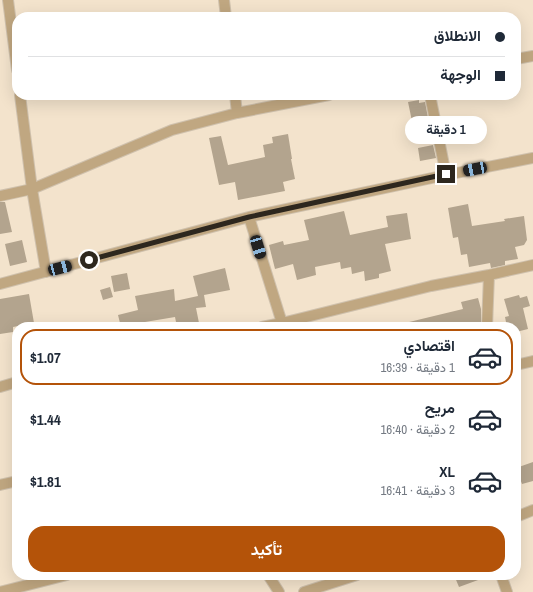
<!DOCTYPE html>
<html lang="ar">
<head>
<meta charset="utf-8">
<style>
	:root { --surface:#fff; --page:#f2f2f3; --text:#1f2937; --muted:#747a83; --line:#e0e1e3; --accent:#b45309 }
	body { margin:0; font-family:"Archivo Narrow",Vazirmatn,sans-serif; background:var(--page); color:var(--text); direction:rtl; height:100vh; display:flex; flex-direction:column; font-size:15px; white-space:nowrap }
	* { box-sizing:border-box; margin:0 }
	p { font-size:13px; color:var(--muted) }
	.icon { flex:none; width:22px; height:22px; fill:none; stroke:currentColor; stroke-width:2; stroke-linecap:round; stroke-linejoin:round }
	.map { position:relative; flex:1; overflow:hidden; direction:ltr }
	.details { position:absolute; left:12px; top:322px; width:509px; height:258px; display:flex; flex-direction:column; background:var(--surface); border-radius:16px; box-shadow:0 4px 16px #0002; direction:rtl }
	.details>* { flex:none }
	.hud { position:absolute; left:12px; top:12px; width:509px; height:88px; border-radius:16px; box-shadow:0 4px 16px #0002; direction:rtl; display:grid; align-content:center; height:88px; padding:0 16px; background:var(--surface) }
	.end { position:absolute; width:18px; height:18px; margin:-9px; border:5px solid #2d271e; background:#fff; box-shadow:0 0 0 2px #fff }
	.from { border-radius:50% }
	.bubble { position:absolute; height:28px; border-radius:14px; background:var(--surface); box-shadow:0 4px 16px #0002; font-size:13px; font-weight:700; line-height:28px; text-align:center; direction:rtl }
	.car { position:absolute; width:12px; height:24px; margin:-12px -6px; border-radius:5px; box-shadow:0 0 3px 1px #0007; background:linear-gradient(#222 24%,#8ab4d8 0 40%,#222 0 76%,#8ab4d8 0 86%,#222 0) }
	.hud b { display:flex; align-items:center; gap:14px; height:38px; font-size:15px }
	.hud b+b { border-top:1px solid var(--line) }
	.hud i { width:10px; height:10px; background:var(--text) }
	ul { padding:7px 0 0; list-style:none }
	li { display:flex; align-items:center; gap:12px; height:56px; margin:0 8px 6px; padding:0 8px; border:2px solid transparent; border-radius:16px }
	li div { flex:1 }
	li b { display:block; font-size:15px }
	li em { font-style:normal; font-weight:700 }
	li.selected { border-color:var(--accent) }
	li>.icon { width:36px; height:36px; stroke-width:1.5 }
	.action { display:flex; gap:8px; margin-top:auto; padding:8px 16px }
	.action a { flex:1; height:46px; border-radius:16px; background:var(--accent); color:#fff; font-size:16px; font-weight:700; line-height:46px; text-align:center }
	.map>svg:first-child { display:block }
	.building { fill:#b3a48e }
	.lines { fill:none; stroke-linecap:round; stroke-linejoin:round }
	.minor-casing { stroke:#cfc1ad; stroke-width:12 }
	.minor { stroke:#c0a781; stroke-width:10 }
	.route { stroke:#2d271e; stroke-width:5 }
</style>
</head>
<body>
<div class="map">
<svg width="533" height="592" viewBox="0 0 533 592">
	<rect width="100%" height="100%" fill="#f3e3cc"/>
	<path class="building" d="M419,100V103L425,102L429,123L413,126L408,102Z
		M288,134L292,159H291L295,179L283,182L285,191L238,200L235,182L219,185L209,138L221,136L228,165L265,157L263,145L273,143L272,137Z
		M433,145L436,158L420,161L418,148Z
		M0,202H5L12,232L0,234Z
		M468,204L472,226L505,221L504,219L524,216L527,240L524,245L515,247L518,259L505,261V265L491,268L490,263L469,267L467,254L461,255L458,237L453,238L448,208Z
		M344,211L350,235L388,227L386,216L407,213L411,239L385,244L391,271L379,274V278L365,281L364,271L352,274L351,267L341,269L340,262L315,267L316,275L297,280L293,264L275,269L269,245L283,241L284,245L309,240L304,220Z
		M22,240L27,262L10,266L5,244Z
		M225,268L230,290L204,295L206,307L196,308L199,323L177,327L175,317L139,323L140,325L134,327H121L118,315L138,310L135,296L174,289L175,301L198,296L193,276Z
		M127,273L130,289L114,292L111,276Z
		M110,287L113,297L103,300L100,290Z
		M29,294L34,323L13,327V332L0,334V299Z
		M519,295L520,298L527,296L530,306L523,308L528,329L516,332V327H507L505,317L509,316L504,299Z
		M478,298L481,309V327H405V323L463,309L461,302Z
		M533,462V481L522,484L516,468Z
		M454,575H489V576L459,587Z"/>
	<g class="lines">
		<defs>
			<path id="minor" d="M8,0L17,70
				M224,0L226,17
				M516,59L533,56
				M20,95L32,189L46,272
				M235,95L237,113
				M430,95L446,175
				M0,196L32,189L172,130L237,113L329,95
				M249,217L282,323
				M0,284L249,217L446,175L533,158
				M262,327L282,323L431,286L489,275L533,265
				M487,327L489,275
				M516,365L533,361
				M0,387L17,382
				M0,485L17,481
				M516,517L533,510
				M268,575L279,592
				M501,575L507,592
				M0,592L67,575
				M304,592L357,575"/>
		</defs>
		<use href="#minor" class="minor-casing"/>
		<use href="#minor" class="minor"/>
	</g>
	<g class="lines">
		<path class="route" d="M89,260L249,217L446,174"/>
	</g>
</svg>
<i class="end from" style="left:89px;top:260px"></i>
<i class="end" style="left:446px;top:174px"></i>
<div class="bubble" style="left:405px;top:116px;width:82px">1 دقيقة</div>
<i class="car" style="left:475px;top:169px;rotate:259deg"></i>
<i class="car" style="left:258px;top:247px;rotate:163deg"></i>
<i class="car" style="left:60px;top:268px;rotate:75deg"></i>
<div class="hud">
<b><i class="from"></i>الانطلاق</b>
<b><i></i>الوجهة</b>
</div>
<section class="details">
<ul>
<li class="selected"><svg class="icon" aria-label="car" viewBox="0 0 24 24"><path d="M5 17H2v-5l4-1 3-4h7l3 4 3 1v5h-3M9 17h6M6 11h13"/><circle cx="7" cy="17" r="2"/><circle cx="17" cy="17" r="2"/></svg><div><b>اقتصادي</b><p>1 دقيقة · 16:39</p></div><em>$1.07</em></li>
<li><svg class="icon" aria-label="car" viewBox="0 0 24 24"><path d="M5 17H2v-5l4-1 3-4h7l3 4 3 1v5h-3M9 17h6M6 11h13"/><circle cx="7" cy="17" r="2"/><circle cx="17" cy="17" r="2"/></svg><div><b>مريح</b><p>2 دقيقة · 16:40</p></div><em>$1.44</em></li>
<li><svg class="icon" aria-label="car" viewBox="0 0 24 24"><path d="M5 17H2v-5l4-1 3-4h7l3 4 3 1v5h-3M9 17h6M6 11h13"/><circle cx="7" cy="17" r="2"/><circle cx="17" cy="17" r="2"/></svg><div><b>XL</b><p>3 دقيقة · 16:41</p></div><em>$1.81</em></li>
</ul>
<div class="action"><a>تأكيد</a></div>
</section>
</div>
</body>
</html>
